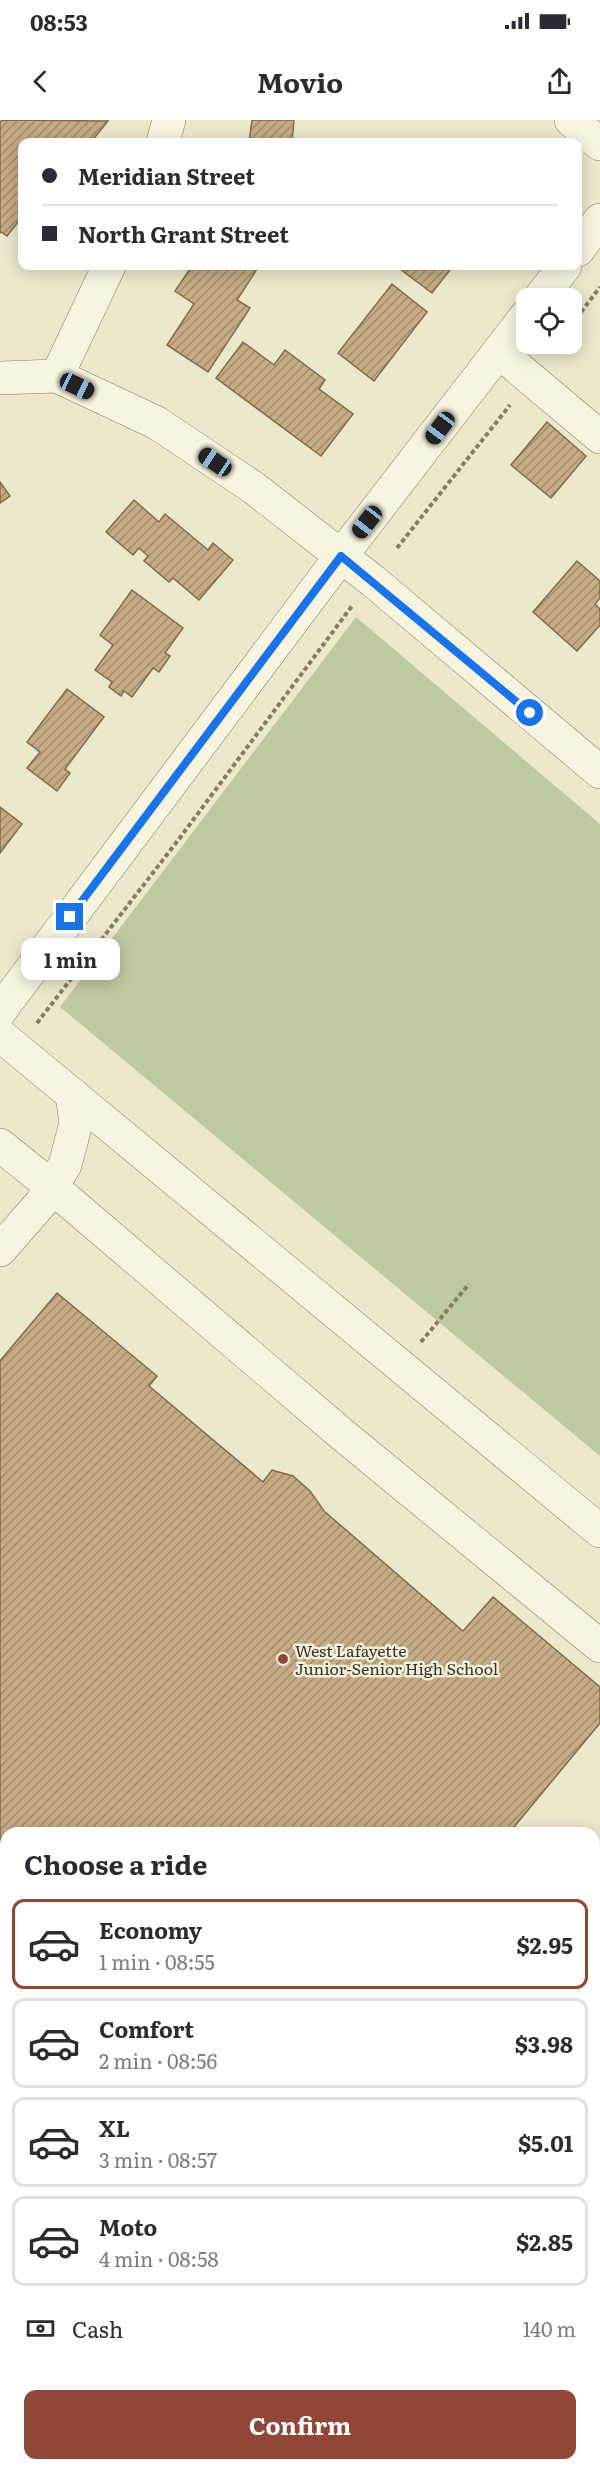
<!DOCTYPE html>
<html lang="en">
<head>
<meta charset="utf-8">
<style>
	:root { --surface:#fff; --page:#f7f7f7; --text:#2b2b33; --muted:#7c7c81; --line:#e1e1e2; --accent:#904737 }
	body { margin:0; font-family:Literata,serif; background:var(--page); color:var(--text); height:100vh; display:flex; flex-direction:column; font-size:22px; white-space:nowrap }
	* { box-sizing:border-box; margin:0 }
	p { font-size:20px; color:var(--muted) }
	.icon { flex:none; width:33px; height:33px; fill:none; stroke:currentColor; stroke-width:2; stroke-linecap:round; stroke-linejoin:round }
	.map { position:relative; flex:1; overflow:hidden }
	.side { position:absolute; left:0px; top:1707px; width:600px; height:644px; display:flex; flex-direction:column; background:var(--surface); border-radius:18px 18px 0 0; box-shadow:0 3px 15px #0003 }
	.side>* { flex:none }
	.banner { position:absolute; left:18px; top:18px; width:564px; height:132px; border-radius:12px; box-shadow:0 3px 15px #0003; display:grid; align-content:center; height:132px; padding:0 24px; background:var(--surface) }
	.buttons { position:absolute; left:516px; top:168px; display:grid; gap:12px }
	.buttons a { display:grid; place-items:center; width:66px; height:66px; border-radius:12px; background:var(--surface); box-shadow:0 3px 15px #0003; font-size:30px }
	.end { position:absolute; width:27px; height:27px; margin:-14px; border:8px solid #1a73e8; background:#fff; box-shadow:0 0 0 3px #fff }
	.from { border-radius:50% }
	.bubble { position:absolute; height:42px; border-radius:12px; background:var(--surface); box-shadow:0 3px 15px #0003; font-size:20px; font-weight:700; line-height:42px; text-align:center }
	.car { position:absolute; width:18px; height:36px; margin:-18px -9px; border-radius:8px; box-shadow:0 0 4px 2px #0007; background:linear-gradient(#222 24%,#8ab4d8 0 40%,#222 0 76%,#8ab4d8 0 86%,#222 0) }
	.banner b { display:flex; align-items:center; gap:21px; height:57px; font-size:22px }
	.banner b+b { border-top:2px solid var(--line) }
	.banner i { width:15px; height:15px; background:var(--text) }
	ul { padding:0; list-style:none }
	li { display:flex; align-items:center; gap:18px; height:90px; margin:0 12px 9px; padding:0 12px; border:3px solid var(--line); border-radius:12px }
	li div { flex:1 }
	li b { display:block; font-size:22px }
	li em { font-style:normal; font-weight:700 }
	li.on { border-color:var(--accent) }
	li>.icon { width:54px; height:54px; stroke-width:1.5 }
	h2 { padding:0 24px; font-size:27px; line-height:72px }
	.pay { display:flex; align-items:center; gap:15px; height:66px; padding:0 24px; font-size:22px }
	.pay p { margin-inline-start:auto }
	.button { display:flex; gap:12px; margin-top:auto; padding:12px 24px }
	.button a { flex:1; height:69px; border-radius:12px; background:var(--accent); color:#fff; font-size:24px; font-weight:700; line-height:69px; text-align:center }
	.status { display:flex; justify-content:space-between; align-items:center; height:42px; padding:0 30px; background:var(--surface); direction:ltr }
	.status svg { height:16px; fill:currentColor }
	header { display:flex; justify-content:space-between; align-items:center; height:78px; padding:0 24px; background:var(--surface); font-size:27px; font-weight:700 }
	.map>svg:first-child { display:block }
	.pitch { fill:#bdc9a1 }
	.building { fill:url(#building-hatch); stroke:#846b4a; stroke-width:1.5 }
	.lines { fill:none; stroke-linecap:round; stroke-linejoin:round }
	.minor-casing { stroke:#877c61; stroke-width:34 }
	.path { stroke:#877c61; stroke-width:4; stroke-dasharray:4.5 3; stroke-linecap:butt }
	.minor { stroke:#f6f4df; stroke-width:33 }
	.route { stroke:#1a73e8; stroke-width:8 }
	.poi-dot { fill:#904737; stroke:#f3f1db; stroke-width:2 }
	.labels { text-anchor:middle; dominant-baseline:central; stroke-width:5; stroke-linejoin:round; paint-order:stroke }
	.poi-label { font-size:16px; fill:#393223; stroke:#f3f1db; text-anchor:start }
</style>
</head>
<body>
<div class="status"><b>08:53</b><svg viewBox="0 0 49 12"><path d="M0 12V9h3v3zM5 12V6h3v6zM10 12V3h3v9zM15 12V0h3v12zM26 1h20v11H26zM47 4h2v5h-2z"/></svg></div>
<header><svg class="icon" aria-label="back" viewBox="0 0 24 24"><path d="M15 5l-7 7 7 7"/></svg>Movio<svg class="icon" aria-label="share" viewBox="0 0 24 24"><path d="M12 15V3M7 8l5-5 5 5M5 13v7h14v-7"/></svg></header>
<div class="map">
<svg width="600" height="2350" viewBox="0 0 600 2350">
	<defs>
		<pattern id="building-hatch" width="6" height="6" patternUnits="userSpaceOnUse" patternTransform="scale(1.5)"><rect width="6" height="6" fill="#c5ac86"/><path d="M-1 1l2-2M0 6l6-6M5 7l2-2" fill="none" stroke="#a18d6d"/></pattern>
	</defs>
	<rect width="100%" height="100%" fill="#ebe8cc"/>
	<path class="pitch" d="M356,497L600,704V1336L60,887Z"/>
	<path class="building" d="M2,0L108,1L91,22H22V97L7,116L1,112L0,113V2Z
		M252,0H294L292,22H249Z
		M192,146H259L237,180L250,188L208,252L167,225L194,184L175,171Z
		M396,146H453L432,173Z
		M392,164L427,192L374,261L338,233Z
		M243,222L274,245L285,230L325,260L319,269L353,294L321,336L216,258Z
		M547,302L586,336L551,378L511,345Z
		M0,362L10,376L0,383Z
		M134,380L159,402L165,394L208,430L213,423L233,440L199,480L173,458L169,462L144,441L148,436L139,428L133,435L106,412Z
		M577,441L600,461V478L595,484L600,489V505L577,531L533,492Z
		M132,470L183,508L165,533L170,536L159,552L153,548L132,577L124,571L121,576L109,567L112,562L95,550L113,525L100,515Z
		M67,569L104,597L65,649L70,653L57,671L27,648L40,632L27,622Z
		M0,687L22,704L0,733Z
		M57,1173L157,1256L149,1266L263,1362L272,1350L293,1356L310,1371L324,1391L463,1511L493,1477L600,1567V1603L509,1713H6V1940L0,1935V1241Z
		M600,1790V1851L594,1846V1797Z
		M0,2202L6,2207V2233L0,2240Z
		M412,2344H467L465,2350H430Z"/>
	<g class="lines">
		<defs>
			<path id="minor" d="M571,0L600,24
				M163,22L169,0
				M578,130L600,100
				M540,178L565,146
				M499,232L600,317
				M57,256L109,146
				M0,258L57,256L157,303L254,368L373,461L600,652
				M0,891L341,436L526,196
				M0,915L600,1411
				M0,1025L52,1067L344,1316L600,1526
				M0,1130L42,1082L65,1045L76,1003L72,974
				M594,2051L600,2049
				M0,2096L6,2101
				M594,2290L600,2294
				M45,2350L50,2344"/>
		</defs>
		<use href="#minor" class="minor-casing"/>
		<path class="path" d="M572,204L600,167
			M551,231L557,224
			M397,428L510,285
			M37,903L179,719L352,486
			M421,1222L469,1164"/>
		<use href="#minor" class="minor"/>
	</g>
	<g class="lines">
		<path class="route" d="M70,797L341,436L530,593"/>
	</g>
	<circle class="poi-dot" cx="283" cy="1539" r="6"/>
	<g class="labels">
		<g class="poi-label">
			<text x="295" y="1530">West Lafayette<tspan x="295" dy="18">Junior-Senior High School</tspan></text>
		</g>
	</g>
</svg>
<div class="buttons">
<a><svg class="icon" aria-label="locate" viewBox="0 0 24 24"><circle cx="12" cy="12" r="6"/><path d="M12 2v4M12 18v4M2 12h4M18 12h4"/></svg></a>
</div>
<i class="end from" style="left:530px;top:593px"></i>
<i class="end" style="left:70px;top:797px"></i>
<div class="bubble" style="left:21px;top:818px;width:99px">1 min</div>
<i class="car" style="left:77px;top:266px;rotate:115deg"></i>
<i class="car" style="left:440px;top:308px;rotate:217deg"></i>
<i class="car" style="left:215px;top:342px;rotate:304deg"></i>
<i class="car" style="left:367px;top:402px;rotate:218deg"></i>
<div class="banner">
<b><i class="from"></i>Meridian Street</b>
<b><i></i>North Grant Street</b>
</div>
<section class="side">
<h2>Choose a ride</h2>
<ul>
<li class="on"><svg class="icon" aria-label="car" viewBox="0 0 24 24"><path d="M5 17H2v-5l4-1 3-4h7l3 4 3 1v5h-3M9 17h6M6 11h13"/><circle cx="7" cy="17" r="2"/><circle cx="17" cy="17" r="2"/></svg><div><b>Economy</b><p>1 min · 08:55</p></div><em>$2.95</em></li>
<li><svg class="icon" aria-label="car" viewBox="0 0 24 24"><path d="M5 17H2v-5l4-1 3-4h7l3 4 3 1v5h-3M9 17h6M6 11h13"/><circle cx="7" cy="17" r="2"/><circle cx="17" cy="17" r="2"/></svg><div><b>Comfort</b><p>2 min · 08:56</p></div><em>$3.98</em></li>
<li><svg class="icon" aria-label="car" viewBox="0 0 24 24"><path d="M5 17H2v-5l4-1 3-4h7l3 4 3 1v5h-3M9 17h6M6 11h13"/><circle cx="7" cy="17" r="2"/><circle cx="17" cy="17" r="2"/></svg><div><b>XL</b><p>3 min · 08:57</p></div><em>$5.01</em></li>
<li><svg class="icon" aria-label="car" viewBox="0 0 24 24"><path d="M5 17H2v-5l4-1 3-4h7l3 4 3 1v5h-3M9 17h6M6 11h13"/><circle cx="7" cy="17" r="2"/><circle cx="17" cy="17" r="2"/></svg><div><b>Moto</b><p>4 min · 08:58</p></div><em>$2.85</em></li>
</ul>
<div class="pay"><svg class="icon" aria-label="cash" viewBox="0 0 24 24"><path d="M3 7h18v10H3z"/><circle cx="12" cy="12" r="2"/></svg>Cash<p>140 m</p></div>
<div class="button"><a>Confirm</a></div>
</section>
</div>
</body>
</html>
